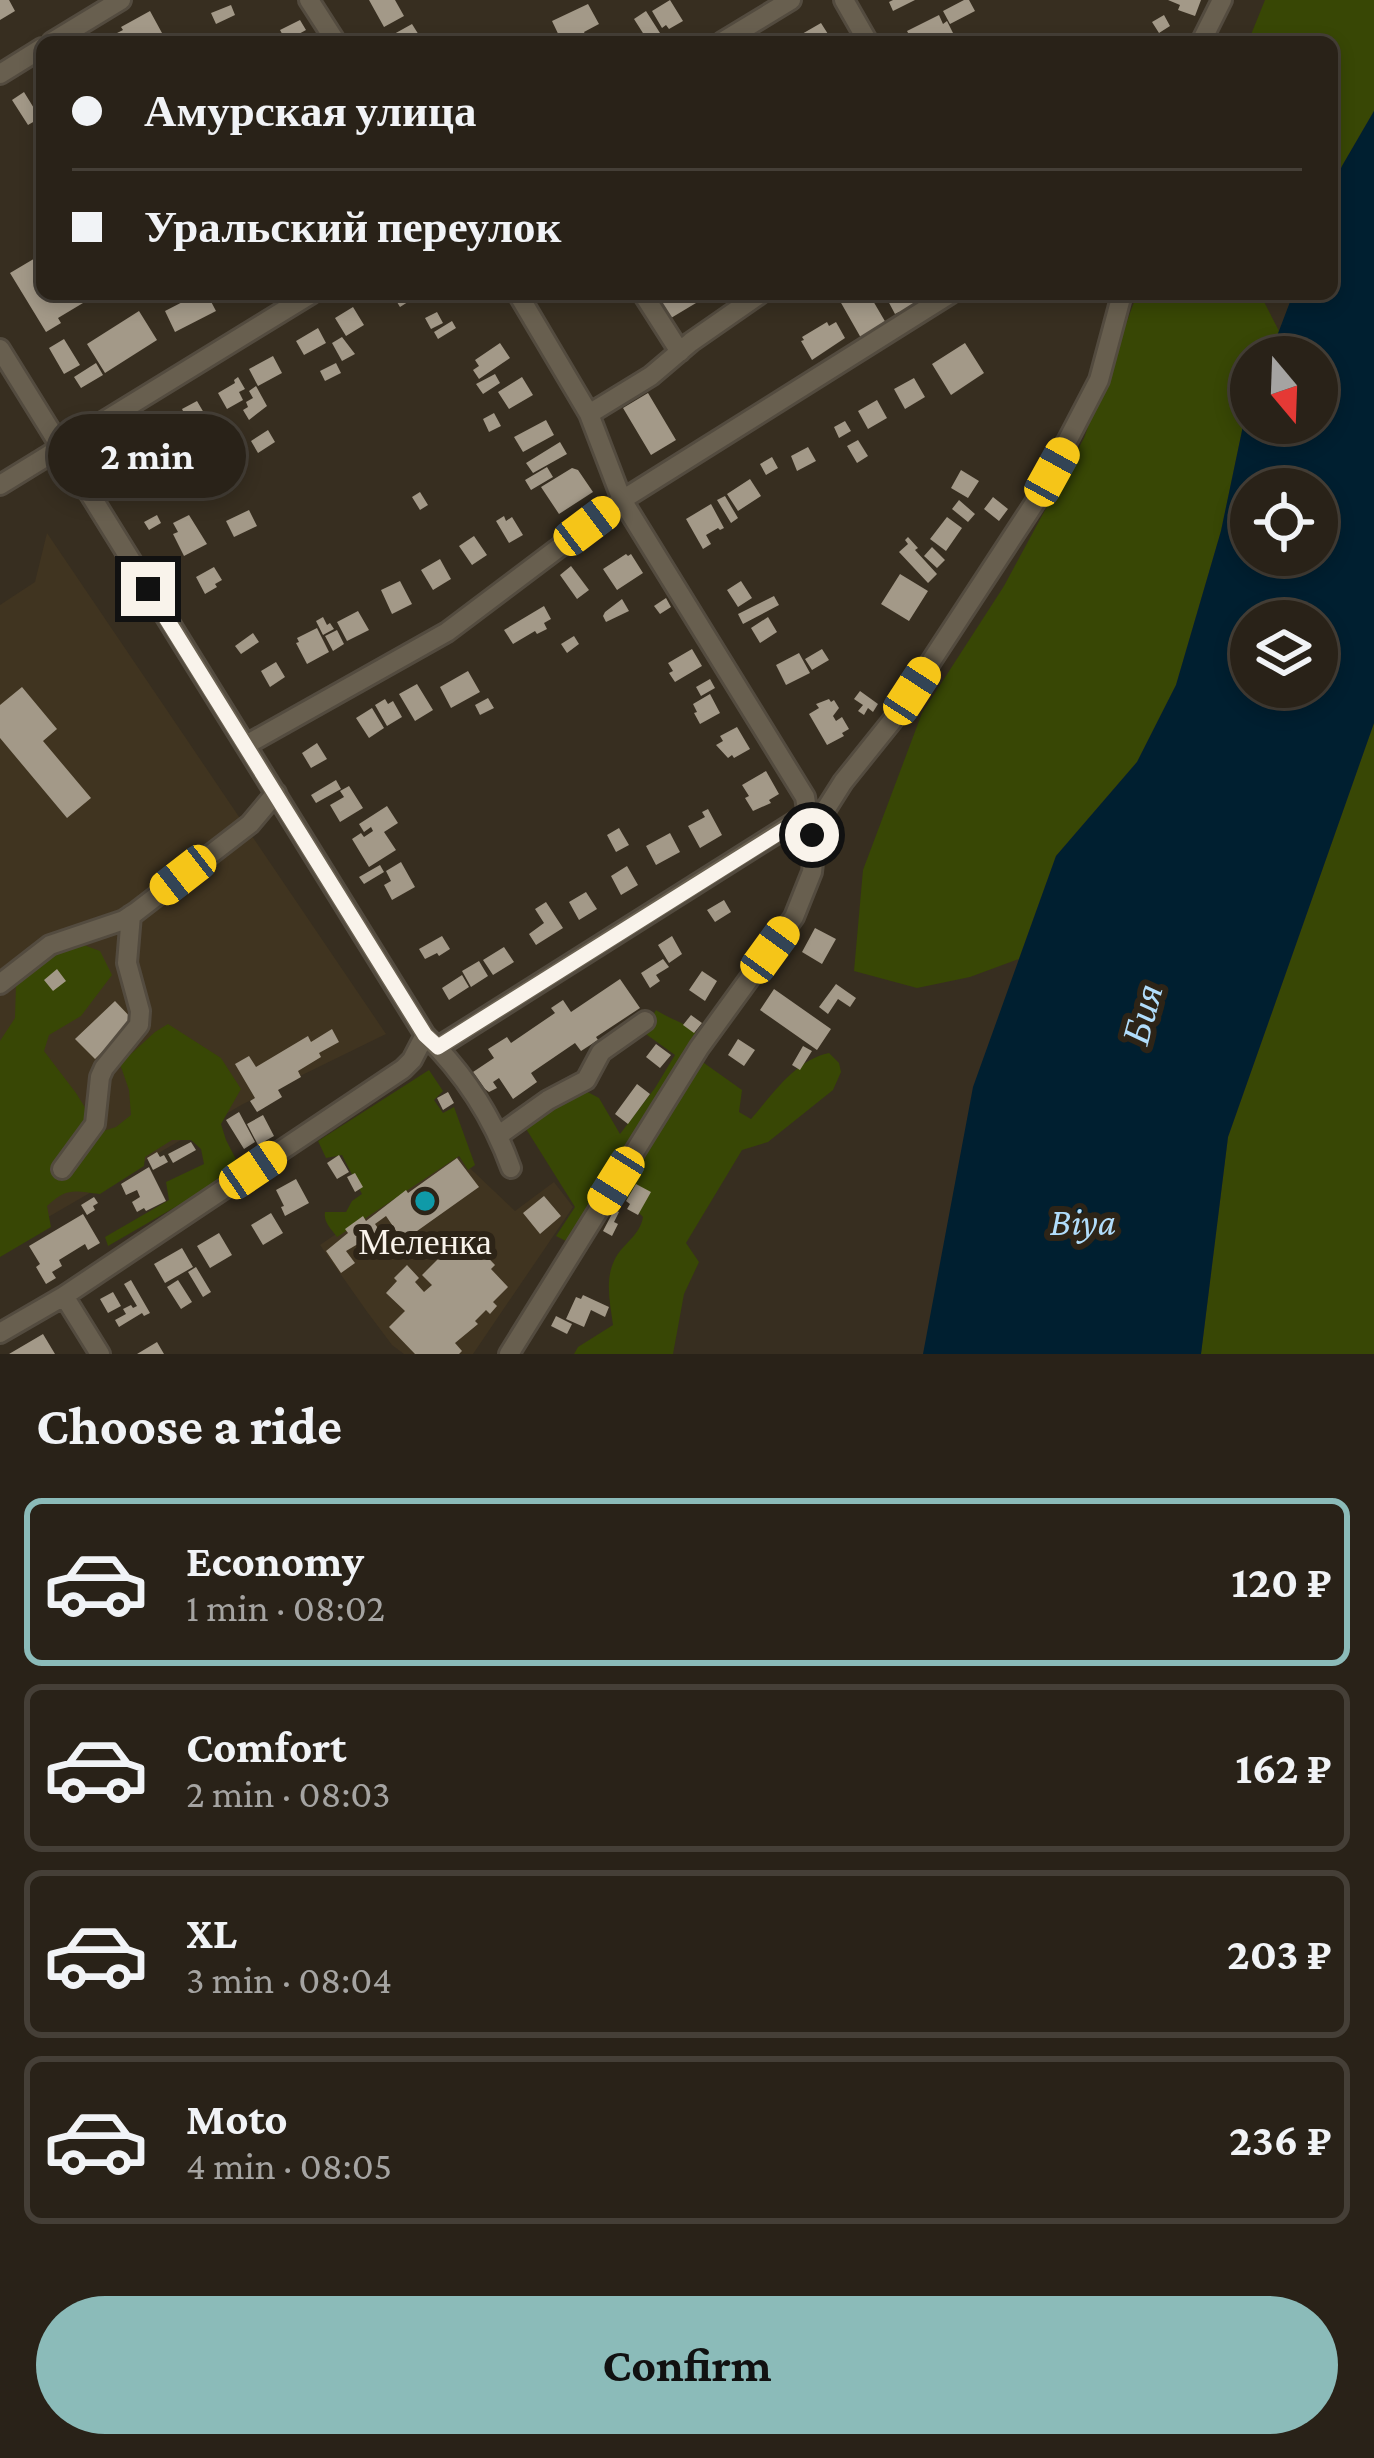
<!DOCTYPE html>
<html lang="en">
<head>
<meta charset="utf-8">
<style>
	:root { --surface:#292218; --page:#352f25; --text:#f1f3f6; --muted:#a5a4a2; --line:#453f37; --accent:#8bbbb9 }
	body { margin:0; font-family:"Crimson Pro",serif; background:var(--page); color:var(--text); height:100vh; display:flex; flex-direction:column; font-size:45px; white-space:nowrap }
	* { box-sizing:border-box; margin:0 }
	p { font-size:39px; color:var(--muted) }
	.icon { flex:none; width:66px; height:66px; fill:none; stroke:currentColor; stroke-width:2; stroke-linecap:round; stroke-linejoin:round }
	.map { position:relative; height:1354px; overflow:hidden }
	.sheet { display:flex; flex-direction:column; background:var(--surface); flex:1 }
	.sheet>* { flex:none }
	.top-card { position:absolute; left:36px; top:36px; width:1302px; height:264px; border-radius:18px; box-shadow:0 6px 18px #0003,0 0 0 3px var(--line); display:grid; align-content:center; height:264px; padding:0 36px; background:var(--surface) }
	.needle { width:78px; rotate:161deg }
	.tools { position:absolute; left:1230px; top:336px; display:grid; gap:24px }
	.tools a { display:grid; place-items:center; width:108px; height:108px; border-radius:50%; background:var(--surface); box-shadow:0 6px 18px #0003,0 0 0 3px var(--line); font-size:60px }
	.end { position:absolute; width:54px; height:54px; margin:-27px; border:15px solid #f9f3eb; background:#111; box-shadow:0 0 0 6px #111 }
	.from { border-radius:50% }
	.bubble { position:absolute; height:84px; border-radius:42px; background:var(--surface); box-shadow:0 6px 18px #0003,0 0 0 3px var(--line); font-size:39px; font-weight:700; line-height:84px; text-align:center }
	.car { position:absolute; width:36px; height:72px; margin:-36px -18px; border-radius:15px; box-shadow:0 0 9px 3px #0007; background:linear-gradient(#f5c518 24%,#345 0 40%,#f5c518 0 76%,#345 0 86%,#f5c518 0) }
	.top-card b { display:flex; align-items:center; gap:42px; height:114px; font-size:45px }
	.top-card b+b { border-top:3px solid var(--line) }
	.top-card i { width:30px; height:30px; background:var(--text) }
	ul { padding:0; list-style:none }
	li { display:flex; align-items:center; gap:36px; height:168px; margin:0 24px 18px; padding:0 12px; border:6px solid var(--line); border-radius:18px }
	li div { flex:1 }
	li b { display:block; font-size:45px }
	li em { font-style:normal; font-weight:700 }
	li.current { border-color:var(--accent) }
	li>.icon { width:108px; height:108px; stroke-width:1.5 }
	h2 { padding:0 36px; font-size:54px; line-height:144px }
	.action { display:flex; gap:24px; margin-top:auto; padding:24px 36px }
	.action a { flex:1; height:138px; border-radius:72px; background:var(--accent); color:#111; font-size:48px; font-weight:700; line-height:138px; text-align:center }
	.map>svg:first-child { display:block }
	.built { fill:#403420 }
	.green { fill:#384705 }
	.water { fill:#001f30; fill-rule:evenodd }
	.building { fill:#a39988 }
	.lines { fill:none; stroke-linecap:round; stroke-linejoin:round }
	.minor-casing { stroke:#534b3f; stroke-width:24 }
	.minor { stroke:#685f4f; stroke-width:18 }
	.route { stroke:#f9f3eb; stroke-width:15 }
	.culture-dot { fill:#0f9aa8; stroke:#2d2417; stroke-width:4.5 }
	.labels { text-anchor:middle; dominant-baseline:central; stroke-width:12; stroke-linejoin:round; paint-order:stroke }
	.poi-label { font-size:36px; fill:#f9f3eb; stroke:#2d2417 }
	.water-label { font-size:39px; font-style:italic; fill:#b1ddfb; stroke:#2d2417 }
</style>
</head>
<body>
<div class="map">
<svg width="1374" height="1354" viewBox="0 0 1374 1354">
	<rect width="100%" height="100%" fill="#372e20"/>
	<path class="built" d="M47,533L386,1034L243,1104L0,1245V605L35,582Z
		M454,1153L515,1211L554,1182L573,1207L473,1354H404L392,1345L368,1313L320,1245Z"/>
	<path class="green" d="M1265,0H1374V111L1342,166L1332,192V42H1248Z
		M1137,294H1260L1279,331L1269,357H1251V405L1243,426L1221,531L1176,685L1137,762L1056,856L1019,959L970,977L917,988L854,971L863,870L922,713L1004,586L1084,438Z
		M1374,723V1354H1201L1228,1137Z
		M81,944L100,951L112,975L81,1016L49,1035L44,1051L76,1093L100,1132L116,1127L131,1115L129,1090L120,1064L155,1032L168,1024L221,1058L241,1089L221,1124L226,1140L241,1169L108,1246L105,1237L169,1200L166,1182L204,1164L201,1149L191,1140H172L145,1157L144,1166L100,1194C74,1191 67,1187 47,1206L51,1227L0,1257V1041L15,1018L16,986C40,964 47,951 81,944Z
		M656,1010C671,1020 688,1023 699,1036L572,1244L556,1236L575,1207L523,1124L580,1088L599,1098L620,1134L655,1088L675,1055L643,1032Z
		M829,1053L839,1063L841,1072L833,1090L768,1142L742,1150L686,1243L699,1262L684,1294L673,1354H574L578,1347L613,1325C610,1302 604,1278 616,1257C625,1242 640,1235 643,1217L615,1188L697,1058L742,1090L739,1112L751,1119C773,1094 795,1060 829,1053Z
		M429,1070L443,1091L434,1100L443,1113L454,1107L475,1165L468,1170L459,1156L337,1237C332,1230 323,1222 325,1212H346L352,1201L362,1194L342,1155L326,1158L318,1141Z"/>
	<path class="water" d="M1374,111V723L1228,1137L1201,1354H923L973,1087L1056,856L1137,762L1176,685L1221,531L1243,426L1251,405V423H1317V357H1269L1293,294H1332V192L1342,166ZM1251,489H1317V555H1251ZM1251,621H1317V687H1251Z"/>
	<path class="building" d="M0,0H9L15,11L0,20Z
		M369,0H395L404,16L384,27Z
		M670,0L683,21L669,29L666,25L662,28L652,11Z
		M893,0H915L893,11L889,2Z
		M964,0H969L975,11L950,24L943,11Z
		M1168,0H1201L1195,16L1178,10L1180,5Z
		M588,4L599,24L584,32L589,42L599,35L604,42H575L573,38L562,42L552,21Z
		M231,5L235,15L216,24L211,13Z
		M150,11L162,33L145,42H122L117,33L123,30L121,27Z
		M646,11L660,33L648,41L634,19Z
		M939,15L943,24L947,21L957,41L913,42L907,31Z
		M1164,15L1170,26L1159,33L1152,22Z
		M300,20L306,30L286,41L280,30Z
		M821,23L833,42H788Z
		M412,24L422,40L398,42L394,34Z
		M42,79V108L35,96L39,94L33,84Z
		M24,92L40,118L28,125L12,100Z
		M42,254V294H98L58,318L61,323L46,332L10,273Z
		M198,294H207L216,311L175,332L165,311Z
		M392,294H408L411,300L400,307Z
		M656,294H711L671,318Z
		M836,294H869L886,323L861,338Z
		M896,294H917L921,302L900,314L899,312L895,314L887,299Z
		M353,307L364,325L346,336L335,318Z
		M139,311L157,340L105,373L87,344Z
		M437,312L443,323L431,329L425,318Z
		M452,321L456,328L438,339L434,332Z
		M827,322L829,326L836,322L845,338L812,360L801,341L804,340L802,337Z
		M318,328L326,343L304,355L296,341Z
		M342,337L355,354L342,361L332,343Z
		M64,339L80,365L64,374L49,348Z
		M500,343L510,358L479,379L473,370L479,366L475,360Z
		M965,343L984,373L951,395L932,364Z
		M273,356L282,373L258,386L249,369Z
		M96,363L103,375L81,388L74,377Z
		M336,363L341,373L325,381L320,371Z
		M495,374L500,383L483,394L476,384Z
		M238,377L245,389L239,392L243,400L227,409L218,393L235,383L234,380Z
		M522,377L533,395L509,409L498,392Z
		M914,378L925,397L905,409L894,389Z
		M256,386L267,406L249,420L243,410L248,407L246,402L253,398L249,391Z
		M648,393L676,440L651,455L623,408Z
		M877,400L887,418L868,429L858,411Z
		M197,401L211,425L203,430L196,419L189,423L182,409Z
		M172,413L188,441L175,448L157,422Z
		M494,413L501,426L489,432L483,419Z
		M546,420L554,435L523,452L514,437Z
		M845,421L851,431L839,438L834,427Z
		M212,428L217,438L203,446L198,436Z
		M268,430L275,442L258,453L251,441Z
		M138,439L150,463L137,470L135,467L132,468L121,448Z
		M858,440L868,456L857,463L847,446Z
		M560,442L567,454L533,473L526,463Z
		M808,447L816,461L797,471L791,456Z
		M772,457L778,468L766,475L760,464Z
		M547,467L553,477L531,490L525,480Z
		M572,468L578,470L593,492L559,514L541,487Z
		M961,470L979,481L968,498L951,488Z
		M750,479L761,496L738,511L727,494Z
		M420,492L428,505L420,510L412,497Z
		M725,496L738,518L731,523L717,500Z
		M993,497L1008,509L999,521L984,509Z
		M959,500L975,514L968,522L952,509Z
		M711,504L724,528L720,530L718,528L706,535L711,544L703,549L686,519Z
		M249,510L257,526L234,537L226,521Z
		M157,515L161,523L149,530L144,522Z
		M189,515L207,544L184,556L173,534L178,532L173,523Z
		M504,516L506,521L512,517L523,535L509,543L496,521Z
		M947,517L962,528L946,551L930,539Z
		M474,536L487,555L472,565L459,546Z
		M908,537L918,548L915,550L937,574L928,583L899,552L908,544L905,540Z
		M932,547L945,560L937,568L924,556Z
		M626,554L628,556L631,554L643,573L617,590L603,569Z
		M440,559L451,579L433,590L421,570Z
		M571,566L589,590L577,599L560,575Z
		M214,567L222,580L215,584L217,587L205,594L196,577Z
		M900,574L928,591L909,621L881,604Z
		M400,581L412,604L392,614L381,590Z
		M741,581L752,598L738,607L727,590Z
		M774,596L779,605L743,624L738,614Z
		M666,598L671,607L660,614L654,606Z
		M622,599L629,611L606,622L603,616L605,612Z
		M544,606L551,619L544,623L547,629L537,634L535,631L513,644L504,630Z
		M358,611L369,630L347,641L337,622Z
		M323,617L327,625L330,623L334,629L323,635L316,621Z
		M768,617L777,632L760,643L751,628Z
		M317,628L329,652L307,664L296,643L299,642L297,638Z
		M337,630L344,644L333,651L325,636Z
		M253,633L259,642L241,654L235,646Z
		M574,636L579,644L567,653L561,644Z
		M692,649L702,666L675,682L669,673L673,671L668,663Z
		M822,649L829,660L812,670L805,659Z
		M799,653L810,673L786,685L776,665Z
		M276,662L285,677L270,687L261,671Z
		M468,671L480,692L451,708L440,687Z
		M710,679L715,688L701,696L696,687Z
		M417,684L433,710L415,721L399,694Z
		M22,687L57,729L43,741L91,798L67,818L0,738V705Z
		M860,691L878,704L873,712L868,708L864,715L858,711L863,705L854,699Z
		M710,694L720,713L700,724L694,713L697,712L693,704Z
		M488,698L494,708L480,715L475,705Z
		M385,699L388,704L393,701L402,717L387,726L375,705Z
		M829,699L831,702L834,700L839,708L833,716L836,721L842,717L849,729L842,733L844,736L827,745L809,714L819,708L816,704Z
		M372,708L384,728L369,738L356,718Z
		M737,727L750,749L734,758L732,755L728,758L716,745L723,741L720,736Z
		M317,743L327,759L311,768L302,753Z
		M766,771L779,794L769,800L771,803L753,811L745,798L749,796L742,785Z
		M336,780L341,789L316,803L311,795Z
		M349,786L363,808L340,822L330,805L344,797L340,791Z
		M387,806L398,823L384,832L396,850L369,867L352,839L361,833L364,837L373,831L371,827L364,832L359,824Z
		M708,809L722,835L700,848L688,826L705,817L702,812Z
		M619,828L629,845L616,852L607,835Z
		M670,833L680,852L656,865L646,846Z
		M401,862L415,887L392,900L384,885L391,881L386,871Z
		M380,865L384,872L364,884L359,877Z
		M627,866L638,885L621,895L611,876Z
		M586,892L597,909L579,920L569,902Z
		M724,900L731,912L715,922L707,910Z
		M546,902L563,928L536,945L529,934L544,923L535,909Z
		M815,928L836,939L822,964L802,952Z
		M442,936L450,949L439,956L437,953L425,959L419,949Z
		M672,936L682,954L669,963L658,945Z
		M504,947L514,962L493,975L483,960Z
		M663,959L669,967L656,975L660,981L650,988L641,973Z
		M479,961L488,976L471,987L462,971Z
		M57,969L66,981L53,991L44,980Z
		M702,971L717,981L705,1001L689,990Z
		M462,975L469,987L449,1000L442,988Z
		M620,979L640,1008L596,1037L598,1040L581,1051L575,1043L531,1073L537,1082L513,1099L499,1078L493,1082L497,1088L489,1092L485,1089L473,1072L494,1058L488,1049L507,1037L511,1043L555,1013L551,1008L563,1000L571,1012Z
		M836,984L856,998L850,1007L838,999L828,1014L819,1007Z
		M774,989L831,1029L817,1050L760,1010Z
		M115,1001L134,1021L95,1059L75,1039Z
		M691,1015L702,1023L694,1033L683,1025Z
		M332,1029L339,1042L319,1053L321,1057L298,1071L301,1077L278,1090L282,1097L257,1112L250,1101L255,1098L235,1064L249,1056L256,1067L308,1036L311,1042Z
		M738,1039L755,1050L744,1066L728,1055Z
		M656,1044L671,1055L660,1068L646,1057Z
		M803,1046L812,1051L800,1070L792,1065Z
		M637,1084L650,1094L628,1124L615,1114Z
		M448,1092L454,1103L443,1110L437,1098Z
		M239,1112L255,1142L244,1149L226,1120Z
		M263,1115L274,1136L258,1145L247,1124Z
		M191,1142L196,1150L173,1163L168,1154Z
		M157,1152L160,1157L164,1155L168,1162L153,1170L147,1158Z
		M339,1155L349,1172L337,1179L327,1163Z
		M457,1158L479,1187L403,1241L386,1216L375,1224L380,1231L346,1251L355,1263L341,1273L326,1251L348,1233L345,1229L363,1216L366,1221L406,1190L408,1193Z
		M149,1167L166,1201L146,1211L144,1208L137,1212L132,1202L140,1197L137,1190L126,1195L121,1184Z
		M355,1173L363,1187L355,1192L347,1177Z
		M296,1179L309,1203L285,1216L281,1207L284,1206L276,1190Z
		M636,1184L651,1192L638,1215L627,1209L630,1204L626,1201Z
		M544,1196L561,1216L540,1234L523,1213Z
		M94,1197L98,1203L93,1206L95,1210L87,1215L81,1205Z
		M614,1210L619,1212L614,1222L618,1224L612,1236L603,1231Z
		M271,1213L283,1233L263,1245L251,1225Z
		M83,1214L100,1243L88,1250L85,1244L59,1260L62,1266L52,1272L56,1278L46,1284L36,1267L40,1264L29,1246Z
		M219,1233L232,1255L210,1268L197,1246Z
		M471,1240L495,1265L491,1269L508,1287L493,1302L497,1306L490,1314L486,1310L475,1321L478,1324L455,1343L462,1351L459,1354H415L389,1327L405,1311L386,1293L397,1281L394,1278L407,1265L419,1278L415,1282L424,1292L432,1285L422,1275L445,1252L451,1257Z
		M182,1248L193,1267L165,1283L154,1264Z
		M196,1267L211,1292L203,1297L188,1272Z
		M131,1280L150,1313L144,1316L142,1313L119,1327L115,1320L126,1314L123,1309L131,1305L133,1308L137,1306L124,1284Z
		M178,1280L192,1302L181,1309L167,1287Z
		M113,1292L121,1306L108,1313L100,1299Z
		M583,1295L609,1307L605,1317L591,1310L584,1327L566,1319L576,1297L581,1299Z
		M556,1316L572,1324L567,1334L551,1326Z
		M43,1334L55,1354H9Z
		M157,1342L164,1354H137Z"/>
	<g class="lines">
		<defs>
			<path id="minor" d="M309,0L336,42
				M844,0L868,42
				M52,42L121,0
				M722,42L791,0
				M1201,42L1222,0
				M0,74L42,48
				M643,294L680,352
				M0,349L425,1035C463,1072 493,1118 511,1168
				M589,414L651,376L691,342L760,294
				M0,485L311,294
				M246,745L447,632L622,500L950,294
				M812,831L843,782L892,721L1036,501L1099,380L1122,294
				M0,984L50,945L124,920L136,912L250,824L276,793
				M438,1047L809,813
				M499,1135L548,1100L586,1080L601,1052L645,1021
				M62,1169L95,1124L100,1077L104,1068L139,1025L140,1011L127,963L131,915
				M64,1296L100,1354
				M0,1333L64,1296L403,1069L412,1060L425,1035
				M509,1354L699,1048L794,917L812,872L814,853L805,797L622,500L589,414L518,294"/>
		</defs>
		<use href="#minor" class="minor-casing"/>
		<use href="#minor" class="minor"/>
	</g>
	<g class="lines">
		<path class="route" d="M148,589L425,1035L438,1047L809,814L812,835"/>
	</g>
	<circle class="culture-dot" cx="425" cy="1201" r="12"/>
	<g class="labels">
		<g class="poi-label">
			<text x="425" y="1242">Меленка</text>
		</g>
		<g class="water-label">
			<text transform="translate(1142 1014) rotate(-75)">Бия</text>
			<text x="1083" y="1221">Biya</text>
		</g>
	</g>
</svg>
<div class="tools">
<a><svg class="needle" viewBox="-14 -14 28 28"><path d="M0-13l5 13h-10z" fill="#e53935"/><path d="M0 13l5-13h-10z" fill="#a5a4a2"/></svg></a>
<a><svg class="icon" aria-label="locate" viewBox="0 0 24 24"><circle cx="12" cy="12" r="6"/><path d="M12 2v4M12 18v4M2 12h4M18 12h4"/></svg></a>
<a><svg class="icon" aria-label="layers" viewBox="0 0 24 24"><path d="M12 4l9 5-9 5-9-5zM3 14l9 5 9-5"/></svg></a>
</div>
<i class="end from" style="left:812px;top:835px"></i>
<i class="end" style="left:148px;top:589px"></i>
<div class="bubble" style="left:48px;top:414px;width:198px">2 min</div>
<i class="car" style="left:1052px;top:472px;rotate:29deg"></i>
<i class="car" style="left:587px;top:526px;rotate:53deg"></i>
<i class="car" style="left:912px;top:691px;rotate:33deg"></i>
<i class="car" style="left:183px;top:875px;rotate:232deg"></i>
<i class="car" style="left:770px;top:950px;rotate:36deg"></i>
<i class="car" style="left:253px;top:1170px;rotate:56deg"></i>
<i class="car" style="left:616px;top:1181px;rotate:212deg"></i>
<div class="top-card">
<b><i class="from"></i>Амурская улица</b>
<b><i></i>Уральский переулок</b>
</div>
</div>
<section class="sheet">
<h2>Choose a ride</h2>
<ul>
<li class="current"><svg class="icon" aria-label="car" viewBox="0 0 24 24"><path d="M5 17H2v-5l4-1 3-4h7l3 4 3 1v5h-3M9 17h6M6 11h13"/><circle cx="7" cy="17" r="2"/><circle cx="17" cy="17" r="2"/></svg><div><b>Economy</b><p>1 min · 08:02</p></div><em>120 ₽</em></li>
<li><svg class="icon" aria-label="car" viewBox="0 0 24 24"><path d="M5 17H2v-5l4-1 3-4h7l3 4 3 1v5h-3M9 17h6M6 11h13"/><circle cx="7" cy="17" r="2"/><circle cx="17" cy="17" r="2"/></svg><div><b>Comfort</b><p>2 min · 08:03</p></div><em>162 ₽</em></li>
<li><svg class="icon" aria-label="car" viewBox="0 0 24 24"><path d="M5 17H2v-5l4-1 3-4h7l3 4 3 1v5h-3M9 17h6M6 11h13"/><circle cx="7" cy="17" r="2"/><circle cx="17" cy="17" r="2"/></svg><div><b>XL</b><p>3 min · 08:04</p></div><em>203 ₽</em></li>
<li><svg class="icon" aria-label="car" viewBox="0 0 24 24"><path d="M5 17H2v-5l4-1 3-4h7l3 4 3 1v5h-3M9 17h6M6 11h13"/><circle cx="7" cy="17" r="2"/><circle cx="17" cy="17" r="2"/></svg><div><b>Moto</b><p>4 min · 08:05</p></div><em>236 ₽</em></li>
</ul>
<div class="action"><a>Confirm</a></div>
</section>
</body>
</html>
